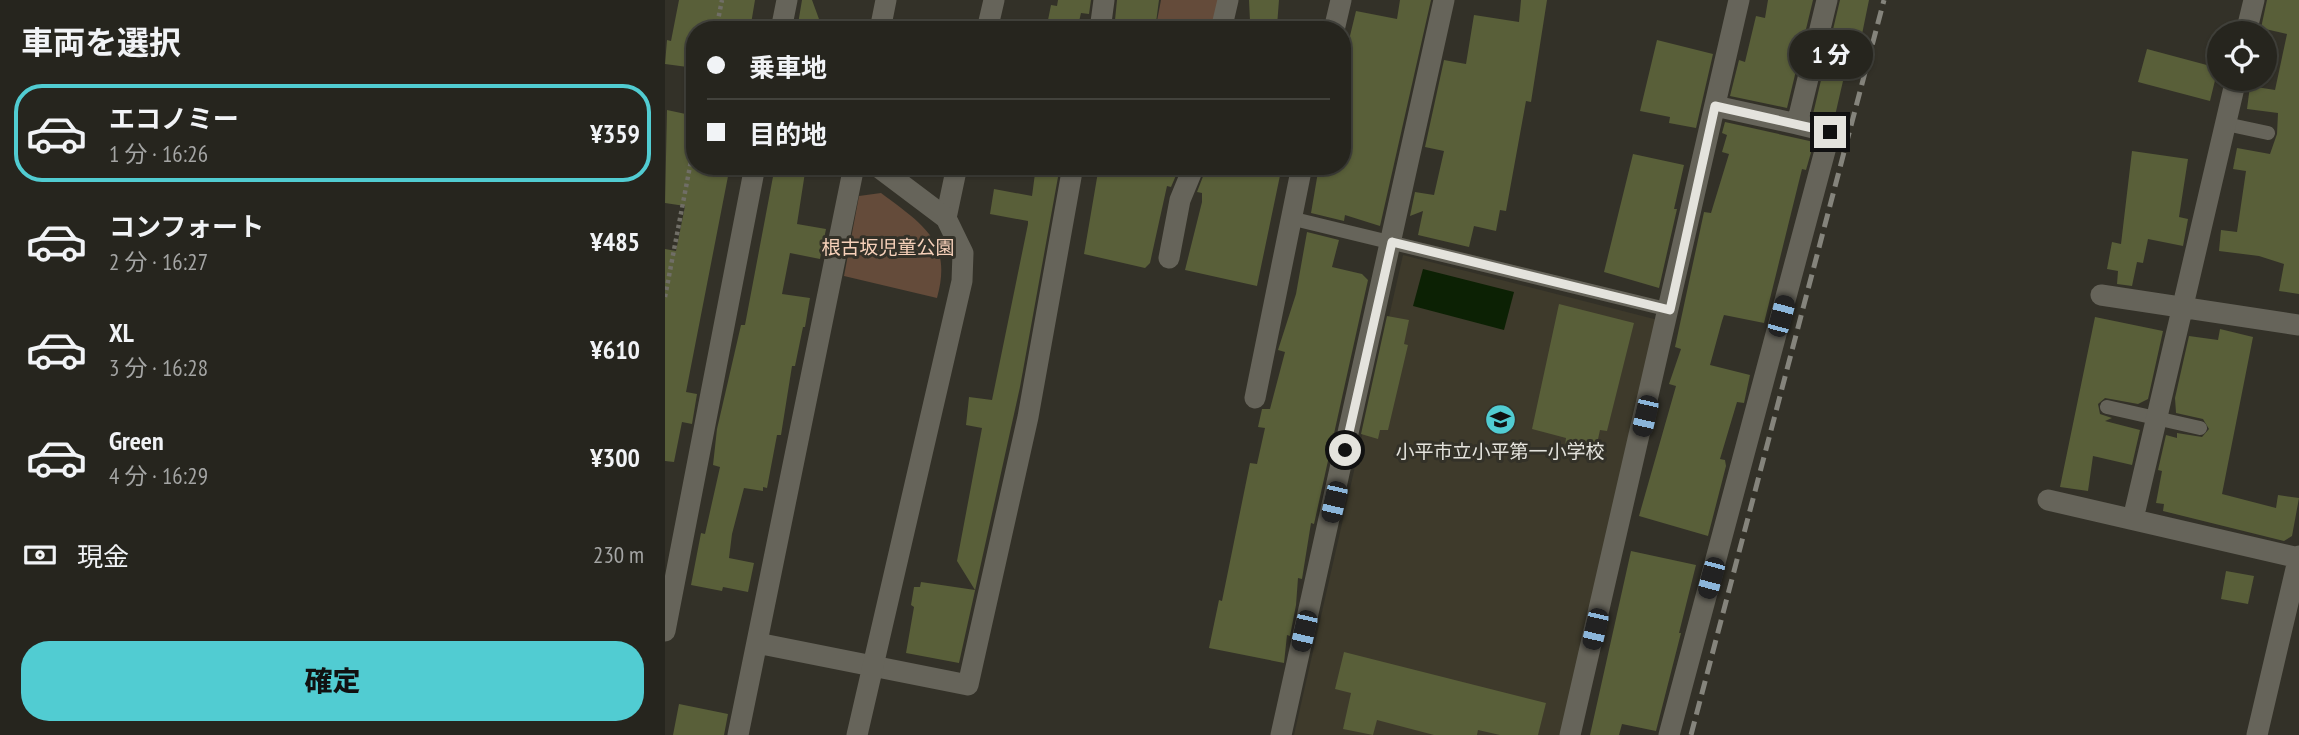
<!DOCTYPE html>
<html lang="ja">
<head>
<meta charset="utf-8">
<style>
	:root { --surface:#26251e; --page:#32312b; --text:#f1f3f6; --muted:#a4a5a4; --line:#42423c; --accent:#51ccd2 }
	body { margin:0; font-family:"PT Sans Narrow","Noto Sans JP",sans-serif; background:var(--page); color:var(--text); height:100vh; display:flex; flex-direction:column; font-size:26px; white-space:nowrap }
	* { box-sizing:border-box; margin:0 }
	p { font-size:23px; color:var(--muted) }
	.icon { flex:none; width:38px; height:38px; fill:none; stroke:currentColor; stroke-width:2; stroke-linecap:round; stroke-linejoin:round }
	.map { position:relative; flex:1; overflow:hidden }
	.details { display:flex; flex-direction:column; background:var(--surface); width:665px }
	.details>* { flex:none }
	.top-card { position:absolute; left:21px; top:21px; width:665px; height:154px; border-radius:28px; box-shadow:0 2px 5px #0004,0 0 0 2px var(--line); display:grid; align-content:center; height:154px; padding:0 21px; background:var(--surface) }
	.fabs { position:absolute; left:1542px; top:21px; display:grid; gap:14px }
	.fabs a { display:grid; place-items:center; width:70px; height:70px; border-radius:50%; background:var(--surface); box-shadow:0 2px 5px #0004,0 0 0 2px var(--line); font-size:35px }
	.end { position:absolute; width:32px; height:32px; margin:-16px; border:9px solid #e4e3dd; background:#111; box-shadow:0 0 0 4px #111 }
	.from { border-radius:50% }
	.bubble { position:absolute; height:49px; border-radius:24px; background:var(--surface); box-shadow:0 2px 5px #0004,0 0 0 2px var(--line); font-size:23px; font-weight:800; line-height:49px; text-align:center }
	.car { position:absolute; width:21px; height:42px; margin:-21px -10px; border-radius:9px; box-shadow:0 0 5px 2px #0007; background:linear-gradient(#222 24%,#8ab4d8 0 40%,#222 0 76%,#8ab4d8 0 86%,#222 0) }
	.top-card b { display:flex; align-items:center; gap:24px; height:66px; font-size:26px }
	.top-card b+b { border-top:2px solid var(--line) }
	.top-card i { width:18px; height:18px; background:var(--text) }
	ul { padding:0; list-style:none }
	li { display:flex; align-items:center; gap:21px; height:98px; margin:0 14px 10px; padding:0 7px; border:4px solid transparent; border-radius:28px }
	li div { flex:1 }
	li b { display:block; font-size:26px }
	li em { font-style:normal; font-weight:800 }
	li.active { border-color:var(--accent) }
	li>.icon { width:63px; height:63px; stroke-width:1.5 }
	h2 { padding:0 21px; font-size:32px; line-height:84px }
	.pay { display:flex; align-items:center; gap:18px; height:77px; padding:0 21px; font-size:26px }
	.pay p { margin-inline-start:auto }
	.button { display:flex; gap:14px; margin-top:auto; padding:14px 21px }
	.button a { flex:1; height:80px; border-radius:28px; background:var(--accent); color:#111; font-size:28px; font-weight:800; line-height:80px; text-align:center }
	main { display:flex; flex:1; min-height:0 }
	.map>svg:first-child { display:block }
	.built { fill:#3e3a2b }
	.green { fill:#644b3a }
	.water { fill:#0c2104 }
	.building { fill:#595f39 }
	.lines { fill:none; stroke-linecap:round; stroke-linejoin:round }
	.path { stroke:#706e66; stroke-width:4.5; stroke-dasharray:3.5 3.5; stroke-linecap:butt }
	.lane { stroke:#66645a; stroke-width:14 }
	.street { stroke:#66645a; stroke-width:21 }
	.secondary { stroke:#66645a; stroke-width:21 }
	.rail { stroke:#85847c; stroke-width:5; stroke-dasharray:14 7; stroke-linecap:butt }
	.route { stroke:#e4e3dd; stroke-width:9 }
	.labels { text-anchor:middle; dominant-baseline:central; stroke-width:6; stroke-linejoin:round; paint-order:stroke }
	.park-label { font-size:19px; fill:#f7d1ba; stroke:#333128 }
	.poi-label { font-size:19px; fill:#e4e3dd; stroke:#333128 }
</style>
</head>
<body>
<main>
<section class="details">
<h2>車両を選択</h2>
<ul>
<li class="active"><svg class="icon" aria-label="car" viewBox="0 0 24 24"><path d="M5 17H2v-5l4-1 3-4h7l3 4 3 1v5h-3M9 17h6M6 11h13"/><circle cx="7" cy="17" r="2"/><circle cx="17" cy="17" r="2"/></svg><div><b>エコノミー</b><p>1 分 · 16:26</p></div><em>¥359</em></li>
<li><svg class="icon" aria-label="car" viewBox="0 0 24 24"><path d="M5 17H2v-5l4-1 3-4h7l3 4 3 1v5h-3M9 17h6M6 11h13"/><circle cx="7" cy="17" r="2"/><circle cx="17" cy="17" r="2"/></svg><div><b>コンフォート</b><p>2 分 · 16:27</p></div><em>¥485</em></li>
<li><svg class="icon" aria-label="car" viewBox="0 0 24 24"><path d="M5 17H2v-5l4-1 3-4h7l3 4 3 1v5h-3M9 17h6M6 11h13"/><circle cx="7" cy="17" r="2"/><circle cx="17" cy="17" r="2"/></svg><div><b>XL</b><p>3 分 · 16:28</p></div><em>¥610</em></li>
<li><svg class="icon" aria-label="car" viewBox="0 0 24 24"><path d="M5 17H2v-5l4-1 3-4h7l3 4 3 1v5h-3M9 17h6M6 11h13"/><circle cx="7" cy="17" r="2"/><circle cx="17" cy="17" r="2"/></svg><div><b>Green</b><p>4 分 · 16:29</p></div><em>¥300</em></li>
</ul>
<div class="pay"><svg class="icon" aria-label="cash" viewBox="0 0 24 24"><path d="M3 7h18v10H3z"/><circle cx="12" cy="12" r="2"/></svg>現金<p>230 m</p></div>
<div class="button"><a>確定</a></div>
</section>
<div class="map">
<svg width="1634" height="735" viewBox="0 0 1634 735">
	<rect width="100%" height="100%" fill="#333128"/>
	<path class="built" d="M738,255L993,320L897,735H629Z"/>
	<path class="green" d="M496,0H554L548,29L492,21Z
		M216,193C257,224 288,241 272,298L179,276L194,196Z"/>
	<path class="water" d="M758,269L849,292L839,330L748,306Z"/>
	<path class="building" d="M14,0H90L85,30H30V68L0,64L2,40L6,41Z
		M137,0H147L158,30H132Z
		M393,0H426L424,14L416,13L412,30L382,25L386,5L392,6Z
		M452,0H494L490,30H457L458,22L450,20Z
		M584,0H614L612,26L585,21Z
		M735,0H766L715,226L680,215L679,221L646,213L654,166H677V89L681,70L677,69L691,11L732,19Z
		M856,0H882L866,102L861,101L841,211L835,210L831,231L809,226L804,247L753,235L758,211L745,216L750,192L769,195L779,151L760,147L779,60L801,64L809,15L854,22Z
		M1103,0H1148L1122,108L1065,96L1074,60L1080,62L1091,16L1100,18Z
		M1175,0H1204L1195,44L1187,42L1169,120L1148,114Z
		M1602,0H1634V294L1614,291L1619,264L1594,256L1554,251L1556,230L1572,232L1581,171L1568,169L1572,148L1605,154L1612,134L1613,113L1582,109L1585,86L1610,90L1622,34L1596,28Z
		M992,40L1048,54L1031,128L1004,123L1005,117L975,111Z
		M1482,49L1553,68L1545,101L1473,82Z
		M2,110L30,116V166H65L21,392L32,394L27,424L17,422L9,462L0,461V249L11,251L20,206L0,203Z
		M1060,122L1149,142L1141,170L1137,169L1099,323L1059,315L1057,321L1045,365L1085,375L1079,403L1072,402L1055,459L1060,460L1061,466L1043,536L974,516L1011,386L1004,384L1016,349L1010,347L1039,212L1046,213L1064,154L1057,152L1062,135L1057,133Z
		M1467,151L1523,159L1514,217L1523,219L1518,246L1483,239L1478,263L1472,262L1467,286L1452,284L1453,271L1442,269L1447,242L1456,244Z
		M968,154L1019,165L1009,209H1012L994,288L939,272Z
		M110,166H141L132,224L161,229L155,259L125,253L117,294L145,298L140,327H138L130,366H127L116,435H112L102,488L98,487V491L79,488L67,534L64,558L89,563L83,592L58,587L57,591L26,585L36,533L40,534L55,467L48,465L52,429L76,325H80Z
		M371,166H395L355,387L294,663L241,653L249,607L246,605L249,587H255L256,582L310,590L292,561L317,428L301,425L304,397L327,400L363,224V221L325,214L329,189L367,196Z
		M434,166H515L506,187L502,186L485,263L480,268L419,254Z
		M542,166H617L592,286L520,270L537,202V193L532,192Z
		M642,232L674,240L667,267L697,274L703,280L649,524L646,523L637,579L633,578L631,605L625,636L622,635L619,663L544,648L554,600L557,601L585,463L592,464L600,428L593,427L597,409H605L620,352L613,350L631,294Z
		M894,304L969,323L942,431L935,430L930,453L900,446L901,438L867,429Z
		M722,316L744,320L739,344L743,345L723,430H715L713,439L696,434Z
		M1430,317L1498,331L1483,399L1473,404L1440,398L1433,404L1435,414L1447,418L1440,421L1475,430L1467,465L1428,456L1423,491L1395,487Z
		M1555,329L1588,337L1557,494L1611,508L1613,495L1634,498L1627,536L1619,541L1498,511L1499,504L1491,503L1497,471L1493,470L1501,435L1512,438V433L1537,437L1544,429L1538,419L1511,413L1510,398L1524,336L1553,340Z
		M966,551L1031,565L1014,633H1016L991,731L957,724L954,735H925Z
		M1561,571L1589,576L1583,604L1556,599Z
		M679,652L881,703L873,735H835L813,730L812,735H769L712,720L708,735L678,729L686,693L670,689Z
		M14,704L63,714L59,735H8Z"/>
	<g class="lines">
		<path class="path" d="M51,30L57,0
			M0,297L30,140"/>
		<path class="lane" d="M1561,124L1603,133
			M625,218L1005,310
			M1442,407L1535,428"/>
		<path class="street" d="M116,30L122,0
			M215,30L221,0
			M322,30L329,0
			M435,30L439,0
			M556,30L563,0
			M669,30L676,0
			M1581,33L1589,0
			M1050,106L1132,124
			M281,218L292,166
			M504,258L515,200L529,166
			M1436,295L1634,325
			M590,398L637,166
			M1383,500L1634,558
			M1468,519L1571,79
			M0,631L90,166
			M92,643L303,685L363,417L408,166
			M73,735L189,166
			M616,735L779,0
			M905,735L1074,0
			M1004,735L1165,132L1132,124L1162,0
			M1592,735L1634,556"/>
		<path class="secondary" d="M192,735L297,281L298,253L281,218L212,166"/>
		<path class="rail" d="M1026,735L1219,0"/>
	</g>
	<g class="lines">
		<path class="route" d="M680,450L727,242L1005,310L1050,106L1165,132"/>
	</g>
	<defs>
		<symbol id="school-disc" viewBox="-11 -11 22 22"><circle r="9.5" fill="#51ccd2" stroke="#333128"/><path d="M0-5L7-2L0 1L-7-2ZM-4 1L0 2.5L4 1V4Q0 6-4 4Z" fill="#111"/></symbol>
	</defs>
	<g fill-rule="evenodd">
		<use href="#school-disc" x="818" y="402" width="35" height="35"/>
	</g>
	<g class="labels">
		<g class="park-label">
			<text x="223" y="247">根古坂児童公園</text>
		</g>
		<g class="poi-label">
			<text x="835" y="451">小平市立小平第一小学校</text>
		</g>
	</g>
</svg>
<div class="fabs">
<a><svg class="icon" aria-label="locate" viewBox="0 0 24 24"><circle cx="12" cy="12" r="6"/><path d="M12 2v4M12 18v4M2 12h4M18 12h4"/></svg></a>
</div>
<i class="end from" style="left:680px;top:450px"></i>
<i class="end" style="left:1165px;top:132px"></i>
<div class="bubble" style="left:1124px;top:30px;width:84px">1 分</div>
<i class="car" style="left:1116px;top:316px;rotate:15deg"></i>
<i class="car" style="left:980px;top:416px;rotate:193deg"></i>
<i class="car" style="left:669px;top:502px;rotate:193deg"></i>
<i class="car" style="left:1046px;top:578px;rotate:195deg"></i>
<i class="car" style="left:930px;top:629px;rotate:193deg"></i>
<i class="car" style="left:639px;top:631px;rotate:193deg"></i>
<div class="top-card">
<b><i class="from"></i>乗車地</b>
<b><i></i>目的地</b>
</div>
</div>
</main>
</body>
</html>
